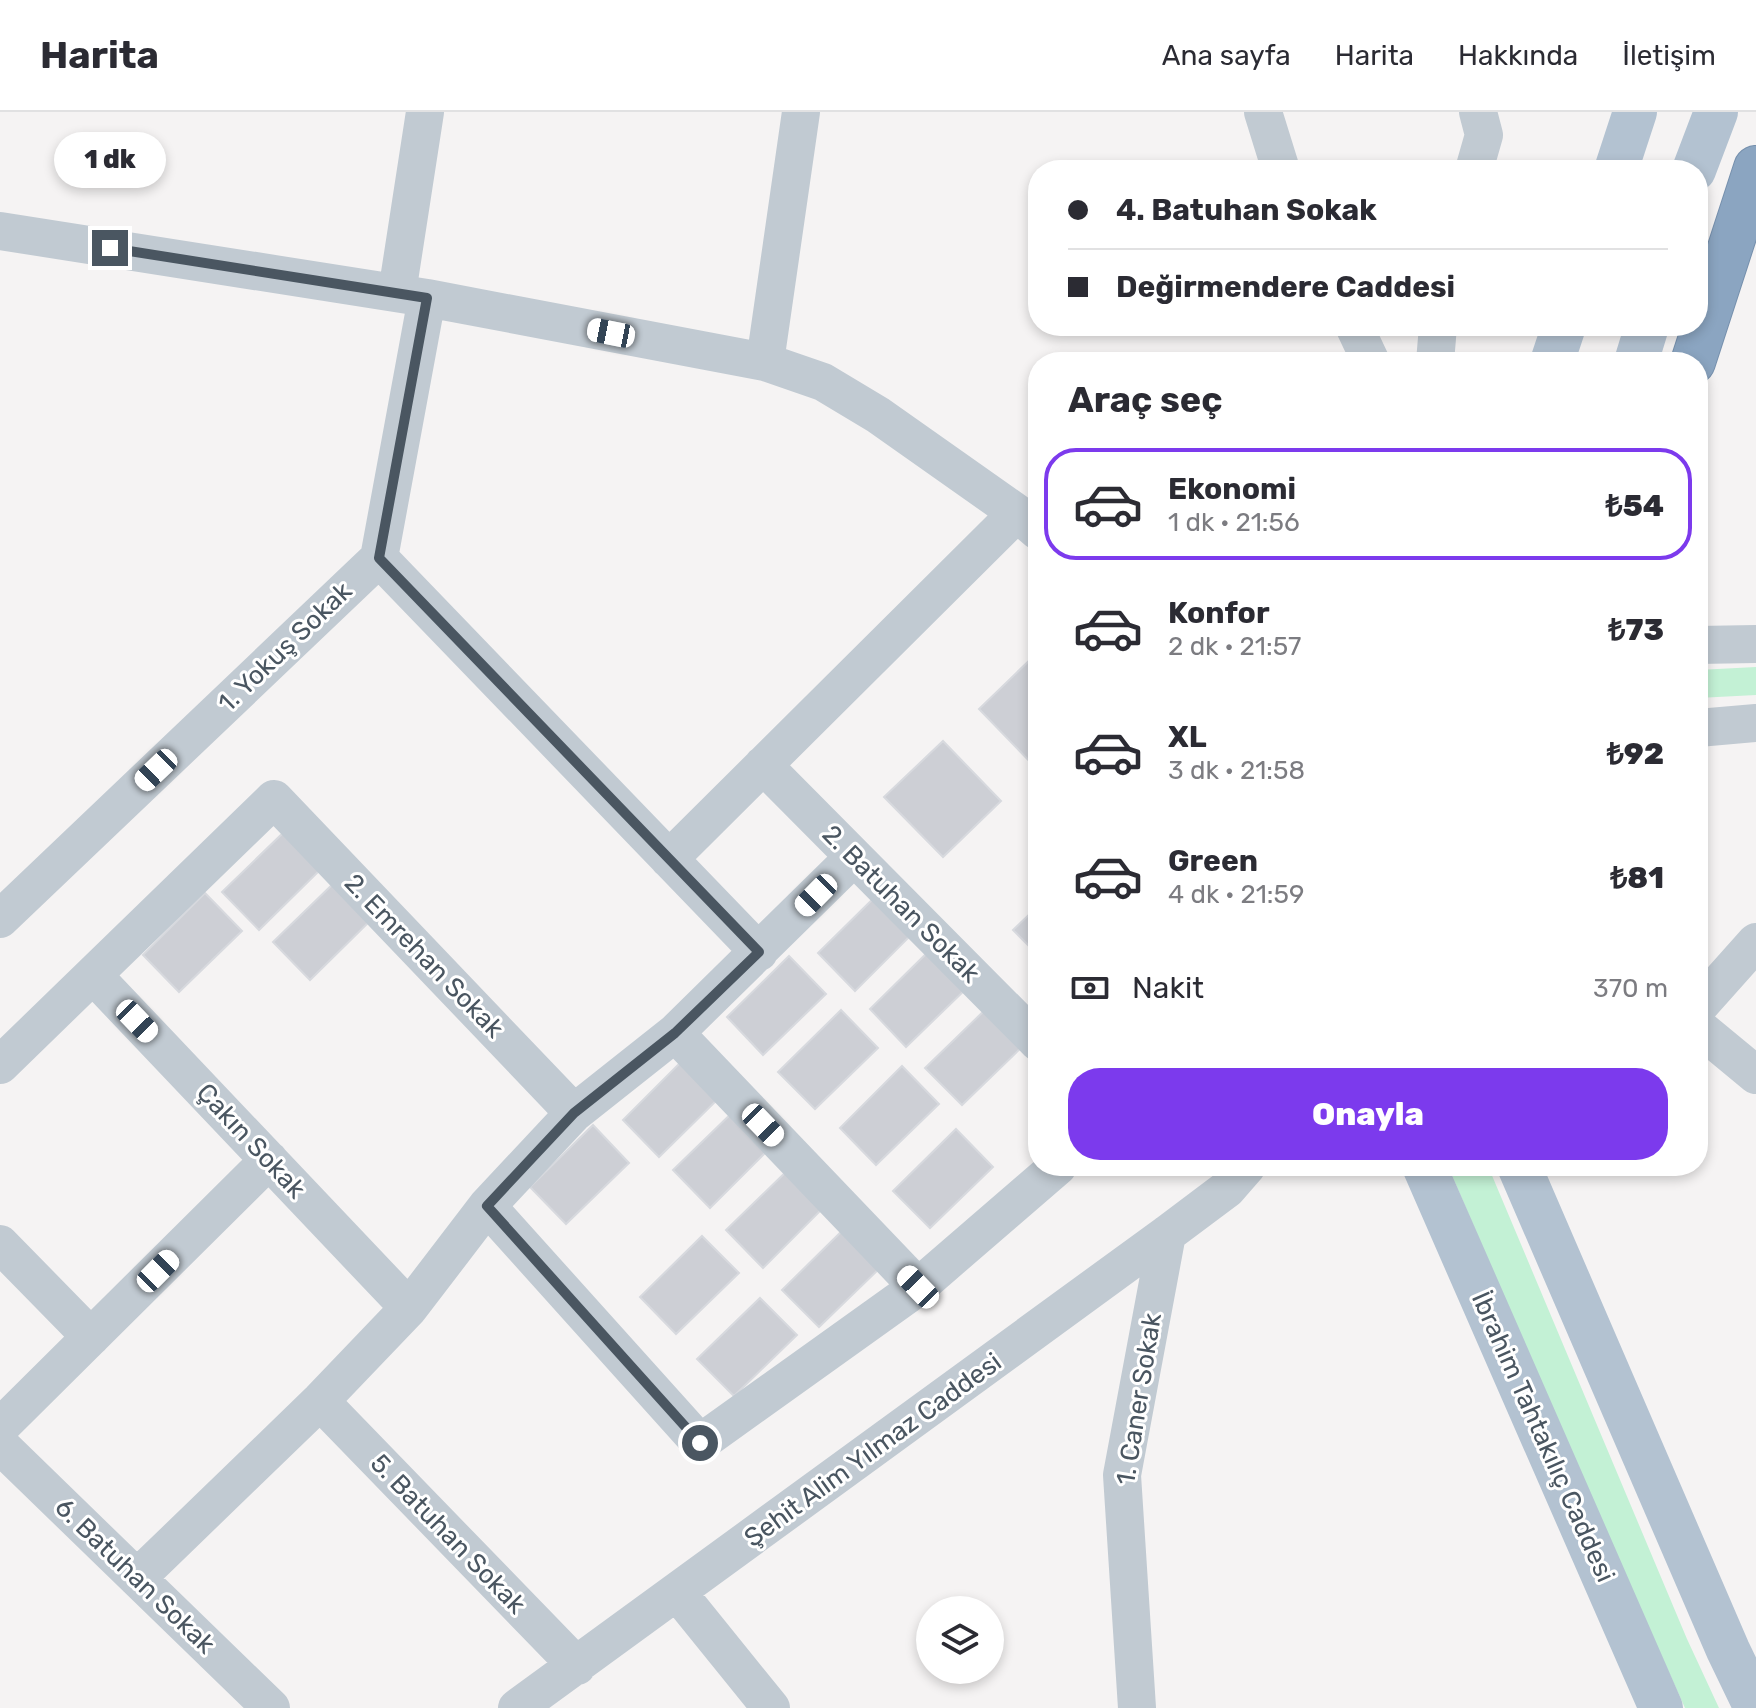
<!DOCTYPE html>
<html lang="tr">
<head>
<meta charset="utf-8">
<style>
	:root { --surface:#fff; --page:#f2f2f3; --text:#2b2b33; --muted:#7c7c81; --line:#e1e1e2; --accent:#7c3aed }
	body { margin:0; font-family:Rubik,sans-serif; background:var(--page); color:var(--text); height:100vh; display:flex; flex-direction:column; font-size:30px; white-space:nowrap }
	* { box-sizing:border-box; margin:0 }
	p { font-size:26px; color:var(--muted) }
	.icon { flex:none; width:44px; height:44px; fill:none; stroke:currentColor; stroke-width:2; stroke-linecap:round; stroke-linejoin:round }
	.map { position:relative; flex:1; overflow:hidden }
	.sheet { position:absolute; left:1028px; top:240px; width:680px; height:824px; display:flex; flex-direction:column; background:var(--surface); border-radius:32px; box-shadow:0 4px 12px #0003 }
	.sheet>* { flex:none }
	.banner { position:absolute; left:1028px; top:48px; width:680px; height:176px; border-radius:32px; box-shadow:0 4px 12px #0003; display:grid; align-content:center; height:176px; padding:0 40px; background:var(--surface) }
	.buttons { position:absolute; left:916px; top:1484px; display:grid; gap:16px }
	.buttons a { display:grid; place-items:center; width:88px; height:88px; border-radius:50%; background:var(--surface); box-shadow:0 4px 12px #0003; font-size:40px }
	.end { position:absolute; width:36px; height:36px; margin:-18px; border:10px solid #4a5661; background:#fff; box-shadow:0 0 0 4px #fff }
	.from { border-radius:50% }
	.bubble { position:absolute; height:56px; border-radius:28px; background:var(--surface); box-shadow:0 4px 12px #0003; font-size:26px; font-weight:800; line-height:56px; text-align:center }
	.car { position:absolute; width:24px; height:48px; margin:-24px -12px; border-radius:10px; box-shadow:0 0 6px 2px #0007; background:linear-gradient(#fff 24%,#345 0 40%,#fff 0 76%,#345 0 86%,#fff 0) }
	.banner b { display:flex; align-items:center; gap:28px; height:76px; font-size:30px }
	.banner b+b { border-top:2px solid var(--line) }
	.banner i { width:20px; height:20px; background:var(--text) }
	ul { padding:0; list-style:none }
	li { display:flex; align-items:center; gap:24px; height:112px; margin:0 16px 12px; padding:0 24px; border:4px solid transparent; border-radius:32px }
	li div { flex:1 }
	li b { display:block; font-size:30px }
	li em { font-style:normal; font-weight:800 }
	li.selected { border-color:var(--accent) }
	li>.icon { width:72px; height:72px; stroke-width:1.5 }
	h2 { padding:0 40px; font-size:36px; line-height:96px }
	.pay { display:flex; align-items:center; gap:20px; height:88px; padding:0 40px; font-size:30px }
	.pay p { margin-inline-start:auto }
	.button { display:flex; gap:16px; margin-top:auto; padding:16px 40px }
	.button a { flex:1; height:92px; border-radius:32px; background:var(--accent); color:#fff; font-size:32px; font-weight:800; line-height:92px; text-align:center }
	header { display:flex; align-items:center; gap:48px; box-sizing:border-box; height:112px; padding:0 40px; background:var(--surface); border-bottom:2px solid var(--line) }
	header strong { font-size:38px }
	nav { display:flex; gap:44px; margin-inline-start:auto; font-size:28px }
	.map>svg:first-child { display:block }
	.green { fill:#c3f1d5 }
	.building { fill:#cdcfd5; stroke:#d7d9de; stroke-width:2 }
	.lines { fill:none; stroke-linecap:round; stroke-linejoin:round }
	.highway-casing { stroke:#7690ad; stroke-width:46 }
	.minor { stroke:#c1cad2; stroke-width:38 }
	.major { stroke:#b3c2d1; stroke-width:44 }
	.highway { stroke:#8ba5c1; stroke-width:44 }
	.route { stroke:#4a5661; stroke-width:10 }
	.labels { text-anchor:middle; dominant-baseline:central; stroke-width:6; stroke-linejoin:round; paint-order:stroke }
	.street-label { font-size:26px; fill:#4a5661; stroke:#fff }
</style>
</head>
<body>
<header>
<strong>Harita</strong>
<nav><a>Ana sayfa</a><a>Harita</a><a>Hakkında</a><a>İletişim</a></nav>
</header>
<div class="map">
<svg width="1756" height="1596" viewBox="0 0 1756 1596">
	<rect width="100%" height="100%" fill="#f5f3f3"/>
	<path class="green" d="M1756,555V583L1698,586V558Z
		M1448,1054H1488L1687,1527L1719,1596H1685L1591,1388Z"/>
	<path class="building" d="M1038,540V656L1037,657L979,597Z
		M943,629L1001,689L943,745L884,685Z
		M285,719L321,757L259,818L222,780Z
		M336,769L372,807L310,868L273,830Z
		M880,780L917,817L855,879L818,841Z
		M205,781L242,819L179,880L143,843Z
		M1038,794V843L1013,818Z
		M932,836L969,874L906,935L870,897Z
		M789,844L826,882L763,943L727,905Z
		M988,895L1025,932L962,993L925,956Z
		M841,898L878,936L815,997L778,960Z
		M685,946L721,984L659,1045L623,1008Z
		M902,954L939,992L876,1053L840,1016Z
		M736,997L772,1034L710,1096L673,1058Z
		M593,1013L629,1051L566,1112L530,1075Z
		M956,1017L993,1055L930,1116L893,1079Z
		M789,1057L825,1094L763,1156L726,1118Z
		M844,1117L882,1154L819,1215L782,1178Z
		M702,1124L739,1161L676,1222L640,1185Z
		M760,1186L797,1223L734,1284L697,1247Z"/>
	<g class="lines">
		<defs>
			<path id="highway" d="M1693,250L1756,56"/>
		</defs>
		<use href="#highway" class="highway-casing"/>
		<path class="minor" d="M1263,0L1281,58
			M1474,58L1484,23L1478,0
			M0,119L427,186L765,250L823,270L878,303L1017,401L1038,419
			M397,181L425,0
			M1354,214L1371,250
			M765,250L801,0
			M1435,250L1438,214
			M379,446L759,840
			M1698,533L1756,532
			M1698,616L1756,611
			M763,653L1038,930
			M669,747L1017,401
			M0,807L379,446L427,186
			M93,863L409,1196
			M1698,895L1756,830
			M1698,915L1756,963
			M675,921L918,1175
			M0,953L274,687L574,1001
			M487,1094L700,1331L918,1175L1058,1054
			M0,1132L91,1225
			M320,1289L577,1554
			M0,1315L269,1048
			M0,1333L271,1596
			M137,1466L320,1289L409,1196L487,1094L574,1001L675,921L854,745
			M678,1481L771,1596
			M517,1596L1167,1122L1227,1077L1247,1054
			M1137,1596L1122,1363L1167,1122"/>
		<path class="major" d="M1616,58L1635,0
			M1694,58L1716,0
			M1552,250L1564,214
			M1636,250L1647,214
			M1424,1054L1661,1596
			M1519,1054L1728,1538L1756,1596"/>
		<use href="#highway" class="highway"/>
	</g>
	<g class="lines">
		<path class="route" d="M110,136L427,186L379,446L759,840L675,921L574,1001L487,1094L700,1331"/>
	</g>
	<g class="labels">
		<g class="street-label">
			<text transform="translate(285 535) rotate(-44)">1. Yokuş Sokak</text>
			<text transform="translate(901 792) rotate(45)">2. Batuhan Sokak</text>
			<text transform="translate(424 844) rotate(46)">2. Emrehan Sokak</text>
			<text transform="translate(251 1029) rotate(47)">Çakın Sokak</text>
			<text transform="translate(1139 1287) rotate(-81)">1. Caner Sokak</text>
			<text transform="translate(1543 1325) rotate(66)">İbrahim Tahtakılıç Caddesi</text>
			<text transform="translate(873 1338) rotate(-36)">Şehit Alim Yılmaz Caddesi</text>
			<text transform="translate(448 1422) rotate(46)">5. Batuhan Sokak</text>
			<text transform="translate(135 1464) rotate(44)">6. Batuhan Sokak</text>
		</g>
	</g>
</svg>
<div class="buttons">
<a><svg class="icon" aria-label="layers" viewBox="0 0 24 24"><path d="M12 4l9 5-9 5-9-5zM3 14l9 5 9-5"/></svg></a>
</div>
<i class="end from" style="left:700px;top:1331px"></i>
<i class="end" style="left:110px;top:136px"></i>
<div class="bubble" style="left:54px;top:20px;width:112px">1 dk</div>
<i class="car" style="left:611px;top:221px;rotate:281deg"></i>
<i class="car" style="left:156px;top:658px;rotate:226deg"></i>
<i class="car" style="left:816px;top:783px;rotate:225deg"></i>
<i class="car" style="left:137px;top:909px;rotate:136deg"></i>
<i class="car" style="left:763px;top:1013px;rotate:136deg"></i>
<i class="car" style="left:158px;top:1159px;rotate:45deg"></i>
<i class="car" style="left:918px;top:1175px;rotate:316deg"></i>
<div class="banner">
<b><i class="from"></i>4. Batuhan Sokak</b>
<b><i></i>Değirmendere Caddesi</b>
</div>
<section class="sheet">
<h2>Araç seç</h2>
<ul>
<li class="selected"><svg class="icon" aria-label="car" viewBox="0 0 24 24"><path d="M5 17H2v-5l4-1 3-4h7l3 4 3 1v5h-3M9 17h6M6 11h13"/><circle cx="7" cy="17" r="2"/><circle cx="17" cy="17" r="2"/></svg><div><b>Ekonomi</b><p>1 dk · 21:56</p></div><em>₺54</em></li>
<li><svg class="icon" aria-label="car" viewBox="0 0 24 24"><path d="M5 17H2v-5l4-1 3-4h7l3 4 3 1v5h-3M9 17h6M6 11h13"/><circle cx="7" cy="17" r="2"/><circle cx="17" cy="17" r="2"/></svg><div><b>Konfor</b><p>2 dk · 21:57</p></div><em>₺73</em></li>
<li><svg class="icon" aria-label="car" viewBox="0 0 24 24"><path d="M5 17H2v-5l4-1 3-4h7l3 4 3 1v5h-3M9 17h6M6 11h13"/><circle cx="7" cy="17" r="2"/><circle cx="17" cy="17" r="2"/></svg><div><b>XL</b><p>3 dk · 21:58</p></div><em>₺92</em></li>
<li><svg class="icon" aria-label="car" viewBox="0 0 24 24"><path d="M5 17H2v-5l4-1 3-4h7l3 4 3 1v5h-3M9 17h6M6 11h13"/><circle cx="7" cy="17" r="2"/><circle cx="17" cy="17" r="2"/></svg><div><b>Green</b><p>4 dk · 21:59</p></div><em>₺81</em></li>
</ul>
<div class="pay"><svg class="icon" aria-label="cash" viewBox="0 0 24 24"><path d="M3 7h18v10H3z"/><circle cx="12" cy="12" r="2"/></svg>Nakit<p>370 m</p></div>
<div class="button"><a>Onayla</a></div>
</section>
</div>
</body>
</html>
